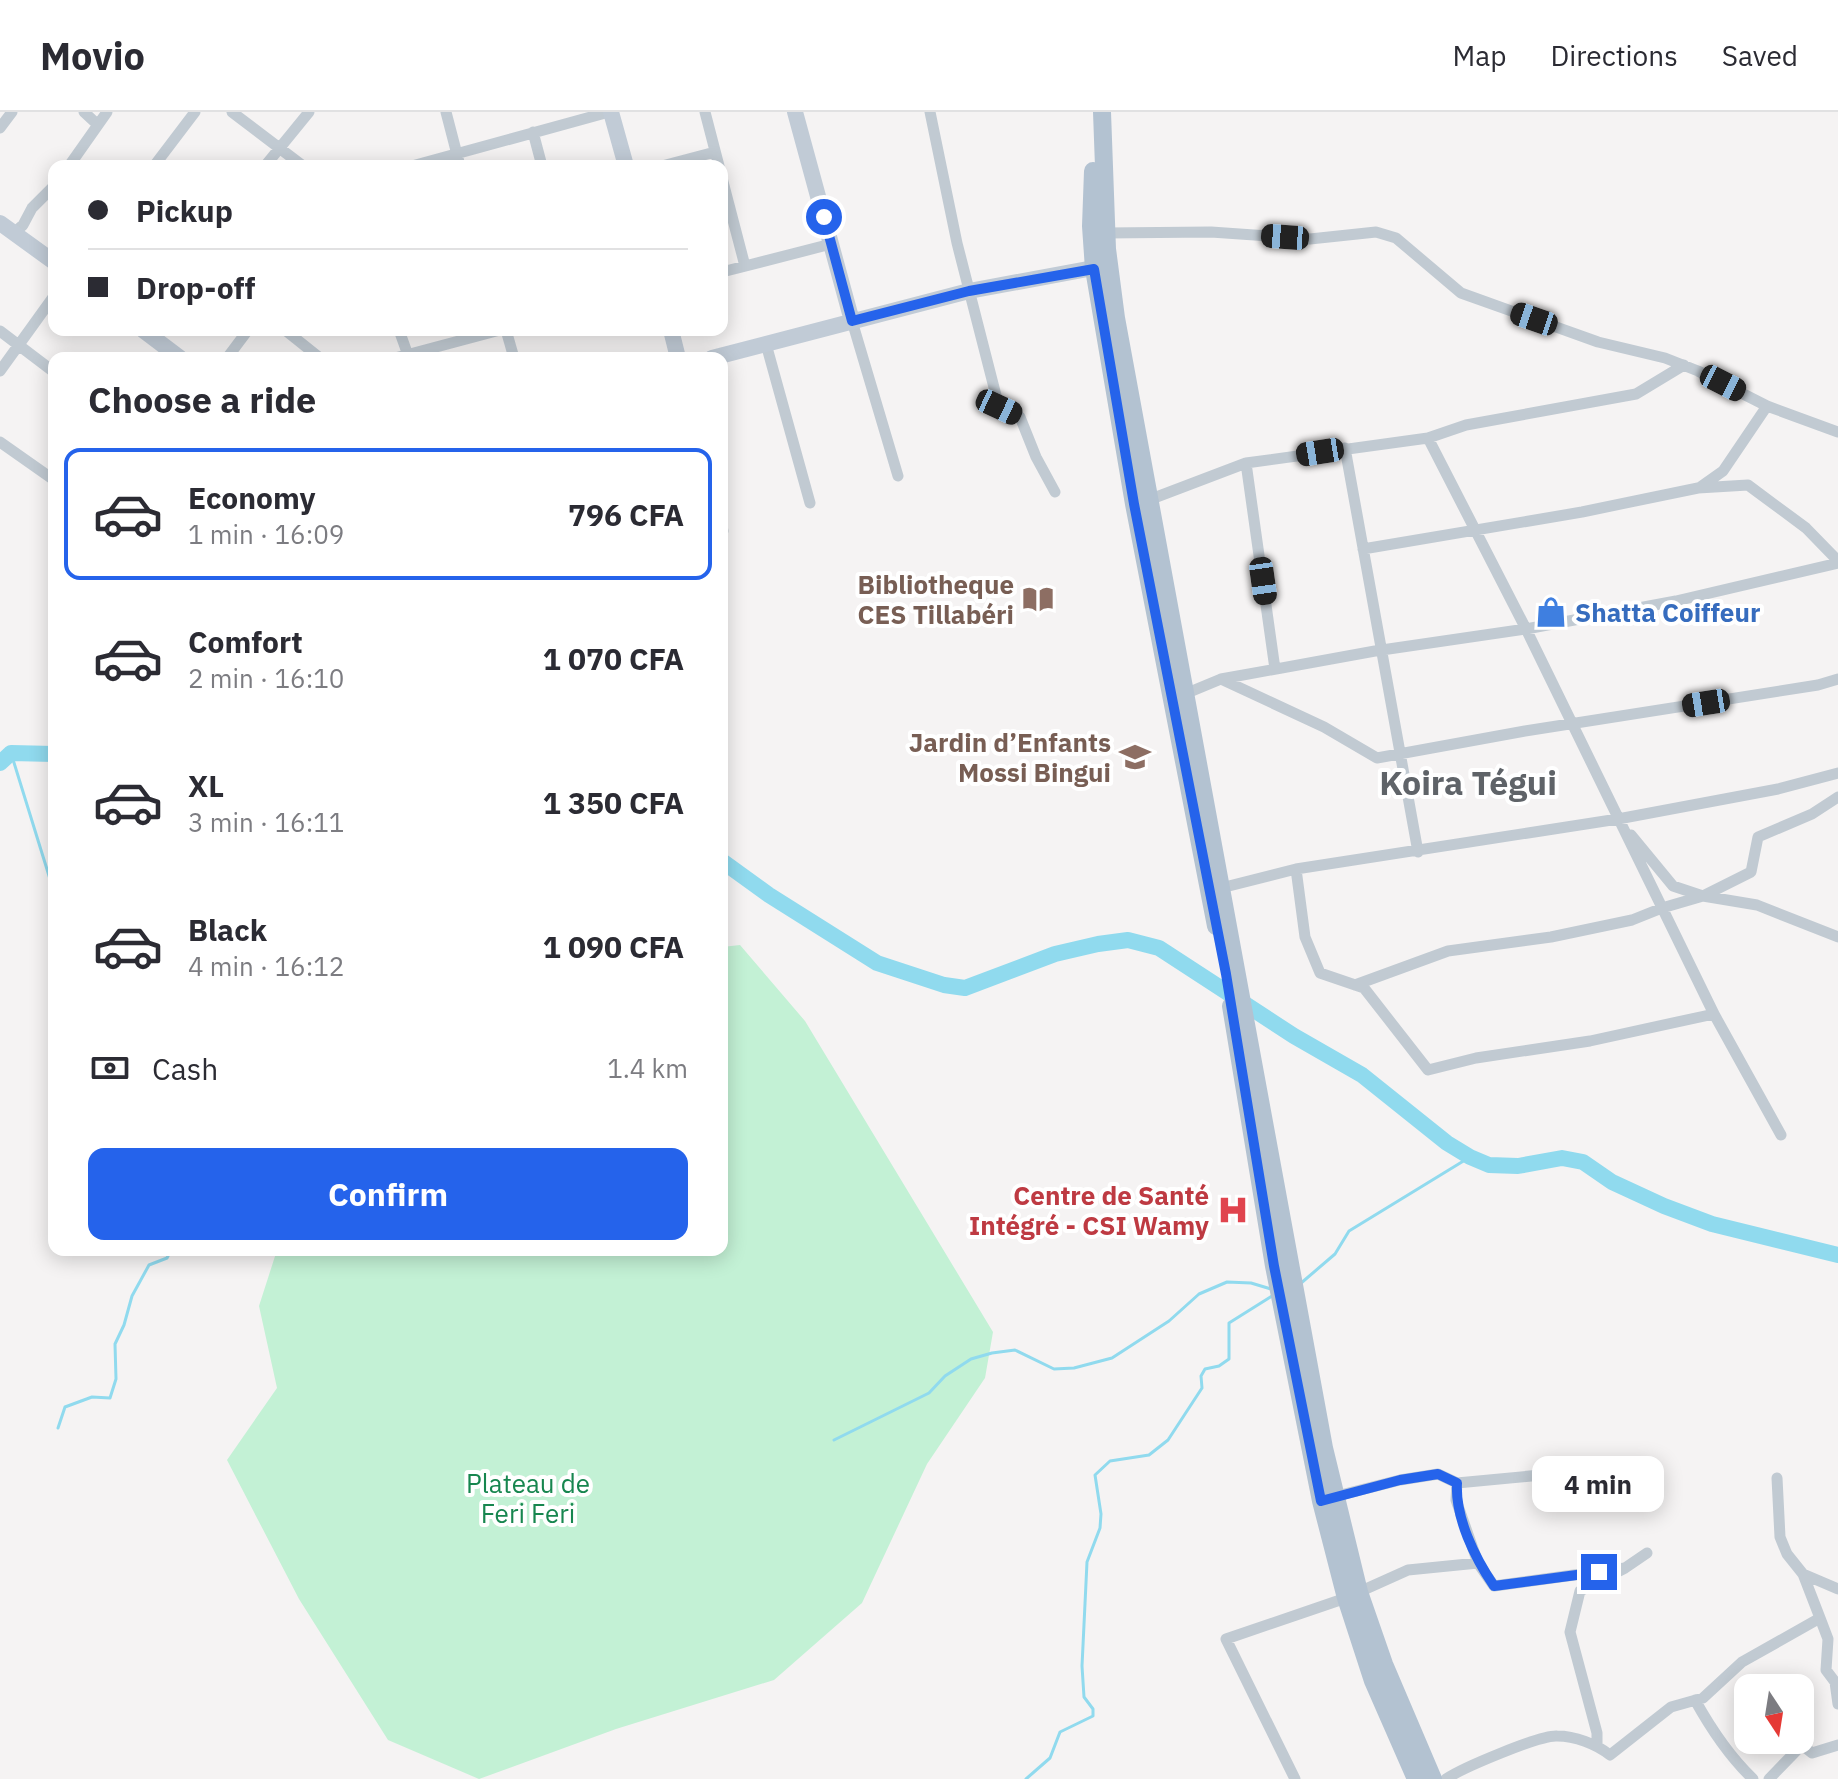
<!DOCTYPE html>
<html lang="en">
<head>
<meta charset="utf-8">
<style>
	:root { --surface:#fff; --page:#f7f7f7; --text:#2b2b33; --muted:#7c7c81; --line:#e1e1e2; --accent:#2563eb }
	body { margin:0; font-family:"IBM Plex Sans",sans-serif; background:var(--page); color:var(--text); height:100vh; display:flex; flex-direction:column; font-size:30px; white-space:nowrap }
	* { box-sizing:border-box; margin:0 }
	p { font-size:26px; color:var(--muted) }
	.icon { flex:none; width:44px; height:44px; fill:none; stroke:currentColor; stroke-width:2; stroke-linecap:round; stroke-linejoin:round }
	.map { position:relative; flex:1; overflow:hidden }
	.panel { position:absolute; left:48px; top:240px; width:680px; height:904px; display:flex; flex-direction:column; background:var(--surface); border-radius:16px; box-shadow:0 4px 20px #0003 }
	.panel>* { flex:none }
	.banner { position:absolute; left:48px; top:48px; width:680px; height:176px; border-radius:16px; box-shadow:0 4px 20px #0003; display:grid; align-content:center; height:176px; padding:0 40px; background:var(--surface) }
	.needle { width:52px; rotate:168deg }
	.fabs { position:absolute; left:1734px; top:1562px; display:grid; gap:16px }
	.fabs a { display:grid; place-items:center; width:80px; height:80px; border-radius:16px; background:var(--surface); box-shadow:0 4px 20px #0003; font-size:40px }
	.end { position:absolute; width:36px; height:36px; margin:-18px; border:10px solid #2563eb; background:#fff; box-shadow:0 0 0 4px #fff }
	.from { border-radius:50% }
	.bubble { position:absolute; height:56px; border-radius:16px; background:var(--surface); box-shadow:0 4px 20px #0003; font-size:26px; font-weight:800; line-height:56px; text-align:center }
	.car { position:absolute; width:24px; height:48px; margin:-24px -12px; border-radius:10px; box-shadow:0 0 6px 2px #0007; background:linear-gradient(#222 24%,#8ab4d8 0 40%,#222 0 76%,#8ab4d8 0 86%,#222 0) }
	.banner b { display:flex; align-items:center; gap:28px; height:76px; font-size:30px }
	.banner b+b { border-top:2px solid var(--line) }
	.banner i { width:20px; height:20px; background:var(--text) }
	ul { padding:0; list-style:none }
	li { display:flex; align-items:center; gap:24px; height:132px; margin:0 16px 12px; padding:0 24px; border:4px solid transparent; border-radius:16px }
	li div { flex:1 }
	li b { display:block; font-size:30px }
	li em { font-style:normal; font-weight:800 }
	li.on { border-color:var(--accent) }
	li>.icon { width:72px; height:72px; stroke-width:1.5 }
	h2 { padding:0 40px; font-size:36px; line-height:96px }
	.pay { display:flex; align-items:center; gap:20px; height:88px; padding:0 40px; font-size:30px }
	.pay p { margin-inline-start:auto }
	.action { display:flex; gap:16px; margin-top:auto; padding:16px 40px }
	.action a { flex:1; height:92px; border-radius:16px; background:var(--accent); color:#fff; font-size:32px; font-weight:800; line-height:92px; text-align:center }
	header { display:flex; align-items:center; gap:48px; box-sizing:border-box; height:112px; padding:0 40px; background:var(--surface); border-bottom:2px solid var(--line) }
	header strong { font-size:38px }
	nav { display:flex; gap:44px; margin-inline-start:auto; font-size:28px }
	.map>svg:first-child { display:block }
	.green { fill:#c3f1d5 }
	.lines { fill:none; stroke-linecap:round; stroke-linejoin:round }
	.stream { stroke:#90daee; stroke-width:3 }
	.river { stroke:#90daee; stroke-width:16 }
	.street { stroke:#c1cad2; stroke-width:11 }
	.secondary { stroke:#c1cbd6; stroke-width:16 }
	.primary { stroke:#b3c2d1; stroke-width:18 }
	.route { stroke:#2563eb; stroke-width:10 }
	.labels { text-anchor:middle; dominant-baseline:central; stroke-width:8; stroke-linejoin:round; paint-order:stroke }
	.education-label { font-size:26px; font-weight:bold; fill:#785e54; stroke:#fff; text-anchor:end }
	.shop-label { font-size:26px; font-weight:bold; fill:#366cbe; stroke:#fff; text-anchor:start }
	.health-label { font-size:26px; font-weight:bold; fill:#be3a42; stroke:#fff; text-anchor:end }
	.park-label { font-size:26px; fill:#17864f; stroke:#fff }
	.district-label { font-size:34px; font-weight:bold; fill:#5f6368; stroke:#fff }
</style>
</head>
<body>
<header>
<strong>Movio</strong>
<nav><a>Map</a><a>Directions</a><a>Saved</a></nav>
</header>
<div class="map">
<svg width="1838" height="1667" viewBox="0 0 1838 1667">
	<rect width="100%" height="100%" fill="#f5f3f3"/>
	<path class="green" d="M740,833L805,909L993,1220L985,1266L927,1352L862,1491L774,1568L616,1617L479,1667L388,1628L299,1487L227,1348L277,1276L259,1194L277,1138H722V835Z"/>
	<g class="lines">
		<path class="stream" d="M11,641L54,780
			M1300,1172L1335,1142L1349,1119L1470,1045
			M58,1316L65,1295L92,1285L110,1286L116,1267L115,1232L124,1213L132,1184L149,1153L167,1146L171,1138
			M834,1328L929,1281L945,1264L971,1247L992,1241L1015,1238L1054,1257L1074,1256L1112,1246L1169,1209L1199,1182L1227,1170L1251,1171L1271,1177
			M1026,1667L1050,1646L1060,1620L1093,1604V1597L1084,1585L1082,1554L1087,1450L1100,1416L1101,1402L1095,1363L1110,1349L1149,1343L1168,1328L1202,1276L1201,1264L1205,1257L1219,1254L1229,1247V1211L1272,1184"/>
		<path class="river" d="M0,651L11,641L54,642
			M722,749L769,783L877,851L944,873L965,876L1055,842L1098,832L1128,828L1159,836L1294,924L1362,963L1447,1031L1470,1045L1489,1053L1518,1054L1562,1046L1583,1050L1612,1070L1664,1094L1712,1112L1838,1143"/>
		<path class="street" d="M84,0L98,13
			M232,0L303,54
			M446,0L460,54
			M705,0L719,54
			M930,0L957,131L999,295L1020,305L1036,345L1055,380
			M0,16L12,0
			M533,20L542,54
			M69,54L107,0
			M154,54L195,0
			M265,54L309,0
			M412,54L609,0
			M662,54L715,40
			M722,66L745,154
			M15,120L23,113L32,96L54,74
			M1106,121L1211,120L1310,127L1376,120L1396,126L1461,181L1598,230L1665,246L1698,259L1767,294L1838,320
			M722,160L831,132
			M852,209L898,364
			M285,218L320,246
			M399,218L409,246
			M506,218L514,246
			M0,219L54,260
			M766,232L810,391
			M227,246L248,218
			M395,246L500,218
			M0,259L54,184
			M1428,326L1526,517L1714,902L1781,1023
			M0,330L54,368
			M1345,336L1418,740
			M1246,351L1275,557
			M1699,376L1723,359L1767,294
			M1146,389L1246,351L1428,326L1466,313L1636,282L1684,253
			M722,414L723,419
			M1363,437L1582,400L1698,376L1748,373L1806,416L1838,449
			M1221,567L1324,615L1377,646L1525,619L1818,573L1838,567
			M1180,584L1221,567L1375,539L1526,517L1676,489L1838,451
			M1631,723L1673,774L1703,784L1757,793L1838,825
			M1296,757L1305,825L1320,861L1364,876L1428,958L1476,946L1590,929L1714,902
			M1221,776L1296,757L1618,707L1778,677L1838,661
			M1355,873L1448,839L1551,825L1632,808L1662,796L1703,784L1751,760L1758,725L1812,702L1838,685
			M1457,1371L1456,1388L1478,1451
			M1333,1385L1400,1368L1438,1362L1457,1371L1625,1355
			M1803,1462L1838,1477
			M1359,1480L1408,1458L1478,1451L1494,1474L1625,1456
			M1820,1506L1828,1527L1826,1558L1835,1570L1838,1592
			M1695,1588C1711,1617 1729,1644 1753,1667
			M1597,1633V1621L1570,1520L1580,1479L1625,1456L1647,1441
			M1295,1667L1226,1527L1346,1486
			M1446,1667C1462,1656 1540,1623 1557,1624C1575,1624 1596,1632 1610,1643L1671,1595L1703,1586L1742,1550L1820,1506L1803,1462L1787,1442L1780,1425L1777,1366
			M1769,1667L1802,1633L1812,1641L1838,1633"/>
		<path class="secondary" d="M611,0L626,54
			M795,0L852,209
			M0,111L54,150
			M143,218L180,246
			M671,218L678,246
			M712,246L969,179L1104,154"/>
		<path class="primary" d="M1102,0L1107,137L1116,206L1324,1336L1359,1480L1384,1552L1433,1667
			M1093,59L1091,114L1094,157L1134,392L1216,814
			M1231,894L1274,1154L1321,1389L1346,1486L1373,1569L1416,1667"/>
	</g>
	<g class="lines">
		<path class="route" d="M824,105L852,209L969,179L1094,157L1134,392L1226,862L1274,1154L1321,1389L1400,1368L1438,1362L1457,1371C1455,1406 1475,1446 1494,1474L1599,1460"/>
	</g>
	<defs>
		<symbol id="library-bare" viewBox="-9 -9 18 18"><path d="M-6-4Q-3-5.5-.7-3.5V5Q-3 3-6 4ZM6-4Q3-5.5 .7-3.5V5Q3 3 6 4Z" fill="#8d6e63" stroke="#fff" stroke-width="2.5" paint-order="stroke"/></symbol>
		<symbol id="shop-bare" viewBox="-9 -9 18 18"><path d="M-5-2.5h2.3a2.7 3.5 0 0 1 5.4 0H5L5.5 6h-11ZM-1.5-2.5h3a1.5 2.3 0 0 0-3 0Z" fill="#3f7fe0" stroke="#fff" stroke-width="2.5" paint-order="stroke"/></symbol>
		<symbol id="school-bare" viewBox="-9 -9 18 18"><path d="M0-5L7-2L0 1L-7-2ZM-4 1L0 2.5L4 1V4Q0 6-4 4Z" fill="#8d6e63" stroke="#fff" stroke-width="2.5" paint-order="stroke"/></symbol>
		<symbol id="hospital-bare" viewBox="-9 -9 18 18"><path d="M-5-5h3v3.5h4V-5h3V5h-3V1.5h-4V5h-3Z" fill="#e0444e" stroke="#fff" stroke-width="2.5" paint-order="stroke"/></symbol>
	</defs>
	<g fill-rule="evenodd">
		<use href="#library-bare" x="1016" y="465" width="44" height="44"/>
		<use href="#shop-bare" x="1529" y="478" width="44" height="44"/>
		<use href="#school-bare" x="1113" y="623" width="44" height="44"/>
		<use href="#hospital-bare" x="1211" y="1076" width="44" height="44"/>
	</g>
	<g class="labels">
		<g class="education-label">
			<text x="1014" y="472">Bibliotheque<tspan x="1014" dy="30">CES Tillabéri</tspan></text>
			<text x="1111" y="630">Jardin d’Enfants<tspan x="1111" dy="30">Mossi Bingui</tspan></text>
		</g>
		<g class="shop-label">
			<text x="1575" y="500">Shatta Coiffeur</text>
		</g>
		<g class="health-label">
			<text x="1209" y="1083">Centre de Santé<tspan x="1209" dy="30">Intégré - CSI Wamy</tspan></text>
		</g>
		<g class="park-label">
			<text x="528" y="1371">Plateau de<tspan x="528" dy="30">Feri Feri</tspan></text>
		</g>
		<g class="district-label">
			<text x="1468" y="670">Koira Tégui</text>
		</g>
	</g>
</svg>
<div class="fabs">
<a><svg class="needle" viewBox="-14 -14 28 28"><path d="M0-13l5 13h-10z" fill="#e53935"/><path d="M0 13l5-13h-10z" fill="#7c7c81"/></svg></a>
</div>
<i class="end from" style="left:824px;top:105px"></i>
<i class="end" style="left:1599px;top:1460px"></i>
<div class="bubble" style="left:1532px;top:1344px;width:132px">4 min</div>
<i class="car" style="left:1285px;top:125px;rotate:274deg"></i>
<i class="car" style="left:1534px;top:207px;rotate:289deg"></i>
<i class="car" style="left:1723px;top:271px;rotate:117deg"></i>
<i class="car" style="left:999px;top:295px;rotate:115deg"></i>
<i class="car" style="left:1320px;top:340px;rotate:261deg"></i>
<i class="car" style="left:1263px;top:469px;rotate:172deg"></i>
<i class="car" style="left:1706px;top:591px;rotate:261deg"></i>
<div class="banner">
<b><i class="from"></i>Pickup</b>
<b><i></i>Drop-off</b>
</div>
<section class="panel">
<h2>Choose a ride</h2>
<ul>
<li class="on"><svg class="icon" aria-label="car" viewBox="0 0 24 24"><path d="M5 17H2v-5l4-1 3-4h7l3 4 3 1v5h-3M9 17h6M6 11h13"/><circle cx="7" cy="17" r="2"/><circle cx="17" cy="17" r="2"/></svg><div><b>Economy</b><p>1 min · 16:09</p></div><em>796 CFA</em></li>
<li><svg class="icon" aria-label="car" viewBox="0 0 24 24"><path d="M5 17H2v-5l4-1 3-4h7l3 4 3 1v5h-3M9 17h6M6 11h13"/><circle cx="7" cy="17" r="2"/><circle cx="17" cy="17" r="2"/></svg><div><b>Comfort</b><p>2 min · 16:10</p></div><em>1 070 CFA</em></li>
<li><svg class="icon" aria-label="car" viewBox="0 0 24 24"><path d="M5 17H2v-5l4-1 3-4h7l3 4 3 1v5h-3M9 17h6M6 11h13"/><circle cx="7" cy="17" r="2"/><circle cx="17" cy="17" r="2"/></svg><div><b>XL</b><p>3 min · 16:11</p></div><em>1 350 CFA</em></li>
<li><svg class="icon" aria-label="car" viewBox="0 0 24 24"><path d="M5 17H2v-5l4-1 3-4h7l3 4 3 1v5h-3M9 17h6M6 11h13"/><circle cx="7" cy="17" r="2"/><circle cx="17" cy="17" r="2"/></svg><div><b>Black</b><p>4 min · 16:12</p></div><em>1 090 CFA</em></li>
</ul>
<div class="pay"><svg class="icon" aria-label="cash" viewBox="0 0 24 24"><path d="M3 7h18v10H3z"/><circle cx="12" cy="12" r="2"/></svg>Cash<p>1.4 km</p></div>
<div class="action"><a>Confirm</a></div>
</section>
</div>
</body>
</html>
